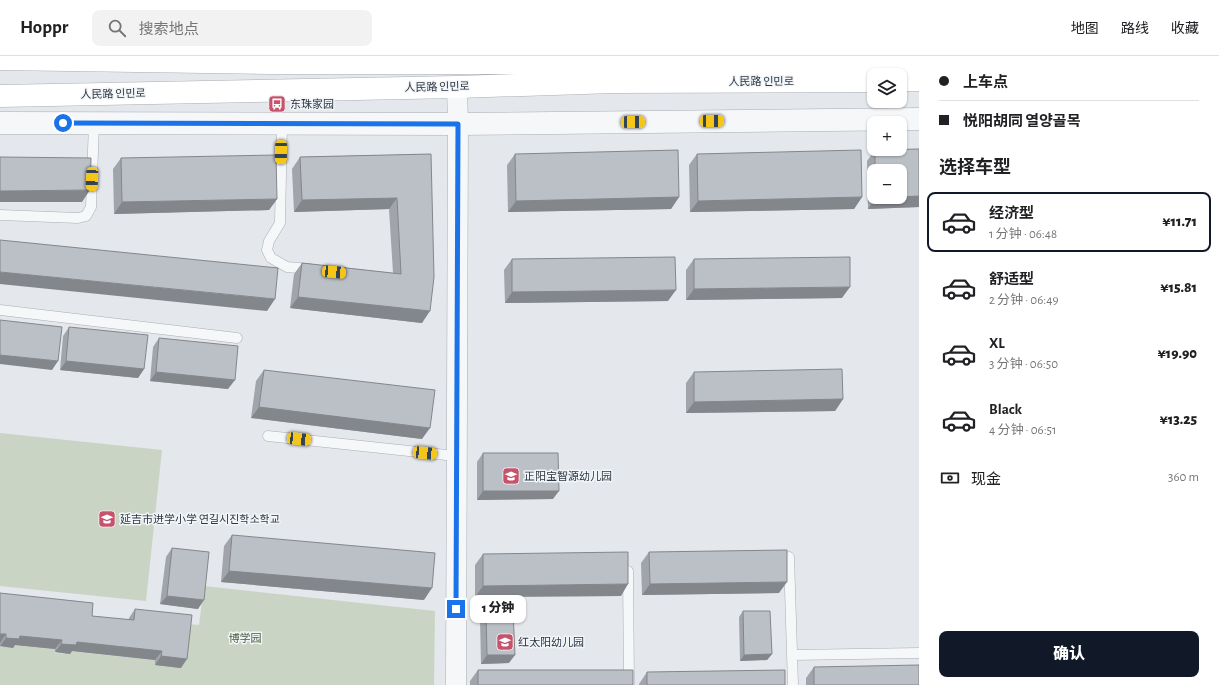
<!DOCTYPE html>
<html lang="zh">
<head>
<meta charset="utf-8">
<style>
	:root { --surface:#fff; --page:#f2f2f2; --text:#202124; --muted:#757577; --line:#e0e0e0; --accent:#111827 }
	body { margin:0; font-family:"Alegreya Sans","Noto Sans SC","Noto Sans KR",sans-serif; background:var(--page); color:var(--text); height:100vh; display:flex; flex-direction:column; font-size:15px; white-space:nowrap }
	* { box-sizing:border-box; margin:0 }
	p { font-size:13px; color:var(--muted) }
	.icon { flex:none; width:22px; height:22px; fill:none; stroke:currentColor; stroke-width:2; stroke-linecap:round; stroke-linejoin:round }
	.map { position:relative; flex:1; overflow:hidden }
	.drawer { display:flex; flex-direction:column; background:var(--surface); width:300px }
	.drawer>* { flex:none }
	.guide { display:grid; align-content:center; height:88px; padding:0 20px; background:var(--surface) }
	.tools { position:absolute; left:867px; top:12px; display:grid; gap:8px }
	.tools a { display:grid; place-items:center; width:40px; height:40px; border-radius:8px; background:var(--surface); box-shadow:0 1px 3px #0004; font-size:20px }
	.end { position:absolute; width:18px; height:18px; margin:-9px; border:5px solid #1a73e8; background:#fff; box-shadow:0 0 0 2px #fff }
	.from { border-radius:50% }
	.bubble { position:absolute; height:28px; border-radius:8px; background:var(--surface); box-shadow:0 1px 3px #0004; font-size:13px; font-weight:800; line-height:28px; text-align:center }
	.car { position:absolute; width:12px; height:24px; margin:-12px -6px; border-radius:5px; box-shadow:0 0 3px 1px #0007; background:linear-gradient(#f5c518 24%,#345 0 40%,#f5c518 0 76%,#345 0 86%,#f5c518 0) }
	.guide b { display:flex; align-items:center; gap:14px; height:38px; font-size:15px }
	.guide b+b { border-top:1px solid var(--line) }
	.guide i { width:10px; height:10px; background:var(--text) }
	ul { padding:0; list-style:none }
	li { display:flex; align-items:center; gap:12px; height:60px; margin:0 8px 6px; padding:0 12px; border:2px solid transparent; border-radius:8px }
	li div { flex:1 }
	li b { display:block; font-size:15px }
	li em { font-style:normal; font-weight:800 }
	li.active { border-color:var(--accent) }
	li>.icon { width:36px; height:36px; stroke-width:1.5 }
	h2 { padding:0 20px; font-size:18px; line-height:48px }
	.pay { display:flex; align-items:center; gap:10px; height:44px; padding:0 20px; font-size:15px }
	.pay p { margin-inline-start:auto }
	.button { display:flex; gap:8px; margin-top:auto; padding:8px 20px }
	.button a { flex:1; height:46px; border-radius:8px; background:var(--accent); color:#fff; font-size:16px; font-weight:800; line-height:46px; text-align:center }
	header { display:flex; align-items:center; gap:24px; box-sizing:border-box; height:56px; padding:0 20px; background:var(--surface); border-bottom:1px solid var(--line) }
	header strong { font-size:19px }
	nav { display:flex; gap:22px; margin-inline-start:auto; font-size:14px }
	.search { width:280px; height:36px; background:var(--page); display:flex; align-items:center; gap:10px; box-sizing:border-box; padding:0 14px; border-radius:8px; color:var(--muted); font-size:15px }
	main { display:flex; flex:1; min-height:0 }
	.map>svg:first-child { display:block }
	.green { fill:#cad4c5 }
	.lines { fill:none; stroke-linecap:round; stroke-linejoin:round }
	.service-casing { stroke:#a9aeb5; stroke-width:11 }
	.minor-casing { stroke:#a9aeb5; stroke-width:21 }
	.tertiary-casing { stroke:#a9aeb5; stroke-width:23 }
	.secondary-casing { stroke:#a9aeb5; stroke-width:23 }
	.service { stroke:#f6f7f9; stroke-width:10 }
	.minor { stroke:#f6f7f9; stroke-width:20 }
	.tertiary { stroke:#f6f7f9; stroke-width:22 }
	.secondary { stroke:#fff; stroke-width:22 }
	.wall { fill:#a1a5ab; fill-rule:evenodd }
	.shaded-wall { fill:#83868b }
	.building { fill:#bbc0c7; stroke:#83868b }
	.route { stroke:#1a73e8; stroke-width:5 }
	.labels { text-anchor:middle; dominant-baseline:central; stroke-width:3; stroke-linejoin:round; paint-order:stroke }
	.street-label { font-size:11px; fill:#2c3642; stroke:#f3f6f8 }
	.poi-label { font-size:11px; fill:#2c3642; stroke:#f3f6f8; text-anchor:start }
	.park-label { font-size:11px; fill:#435d3b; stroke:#f3f6f8 }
</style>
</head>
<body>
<header>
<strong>Hoppr</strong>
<div class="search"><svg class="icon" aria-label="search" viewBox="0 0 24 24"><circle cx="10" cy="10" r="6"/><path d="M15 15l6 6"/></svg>搜索地点</div>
<nav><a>地图</a><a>路线</a><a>收藏</a></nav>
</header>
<main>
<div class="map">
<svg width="919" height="629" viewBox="0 0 919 629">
	<rect width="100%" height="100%" fill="#e4e7eb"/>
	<path class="green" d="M0,377L162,394L146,545L0,530Z
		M204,530L435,555L434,629H0V590L13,592L14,589L55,593V597L70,598V595L155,604V609L186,568L199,569Z"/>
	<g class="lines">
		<defs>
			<path id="service" d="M282,67L280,167L269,185L267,194L271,202L287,211L310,213
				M0,159L78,162L86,160L91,151L94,67
				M0,254L237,282
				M268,380L456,400
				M789,501L793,629
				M628,515L629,629
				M792,599L919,597"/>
			<path id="minor" d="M456,629L458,68L457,31"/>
			<path id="tertiary" d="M0,67L458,68L919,63"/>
			<path id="secondary" d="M0,3L269,7H613L919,4
				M900,24H919
				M0,40L457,31L614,26L874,25"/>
		</defs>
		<use href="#service" class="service-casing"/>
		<use href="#minor" class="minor-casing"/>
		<use href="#tertiary" class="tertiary-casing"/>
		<use href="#secondary" class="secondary-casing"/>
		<use href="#service" class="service"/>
		<use href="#minor" class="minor"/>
		<use href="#tertiary" class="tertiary"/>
		<use href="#secondary" class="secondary"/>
	</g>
	<path class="wall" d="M919,93V151L868,153L867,105L875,94ZM874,115H900V141H874Z
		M431,98L422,267L290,252L294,218L302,207L393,217L389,153L294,156L292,113L300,101Z
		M515,98L679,141L671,153L508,156L507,109Z
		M697,98L862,141L854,153L690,156L689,109Z
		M121,102L277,143L269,154L114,158L113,113Z
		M512,203L668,245L505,247L504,214Z
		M694,203L842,242L686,244V214Z
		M69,271L144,313L138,322L60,314L63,280Z
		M159,282L228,333L150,325L153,291Z
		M264,314L422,383L251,362L256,325Z
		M694,316L843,343L835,355L686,357V327Z
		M483,397L553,443L477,444V406Z
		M232,479L424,544L221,526L224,490Z
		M172,492L198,553L160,548L166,501Z
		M649,496L779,537L642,539L641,507Z
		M483,498L621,540L475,541V509Z
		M0,537L92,560L129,564V562L135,553L181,612L155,609V604L72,595L70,598L55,596V593L15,589L13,592L0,590Z
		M743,555L772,598L767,604L740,605L739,561Z
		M486,556L509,607L481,608L480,564Z
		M814,611L919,629H806V622Z
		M478,614L633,629H470V625Z
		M647,616L785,629H639V628Z"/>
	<path class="shaded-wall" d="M90,134L82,146H0V135Z
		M919,140V151L868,153L876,141Z
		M679,141L671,153L508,156L516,145Z
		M862,141L854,153L690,156L698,145Z
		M397,142L389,153L294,156L302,144Z
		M277,143L269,154L114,158L122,146Z
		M0,216L275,243L267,255L0,228Z
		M850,231L842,242L686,244L694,233Z
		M676,234L668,245L505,247L512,236Z
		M298,241L430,255L422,267L290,252Z
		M0,299L58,305L52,314L0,308Z
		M66,305L144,313L138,322L60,314Z
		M156,316L235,324L228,333L150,325Z
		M843,343L835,355L686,357L694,346Z
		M259,351L430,372L422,383L251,362Z
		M483,435H559L553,443L477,444Z
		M229,515L432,532L424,544L221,526Z
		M787,526L779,537L642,539L650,528Z
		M628,528L621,540L475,541L483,530Z
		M167,540L204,544L198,553L160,548Z
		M0,578H6L0,587Z
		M20,580L62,584L55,593L15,589L13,592L0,590L6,582Z
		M77,586L162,595L155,604L72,595L70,598L55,596L61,588Z
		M772,598L767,604L740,605L744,599Z
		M487,599H515L509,607L481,608Z
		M161,600L187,603L181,612L155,609Z"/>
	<path class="building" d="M919,93V140L900,141V115H875V94Z
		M678,94L679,141L516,145L515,98Z
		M861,94L862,141L698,145L697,98Z
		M431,98L434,221L430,255L298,241L302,207L401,218L397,142L302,144L300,101Z
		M276,99L277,143L122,146L121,102Z
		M0,101L91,102L90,134L0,135Z
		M0,184L278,212L275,243L0,216Z
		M675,201L676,234L512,236V203Z
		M850,201V231L694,233V203Z
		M0,264L62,271L58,305L0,299Z
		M69,271L148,279L144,313L66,305Z
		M159,282L238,290L235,324L156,316Z
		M842,313L843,343L694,346V316Z
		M264,314L435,334L430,372L259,351Z
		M483,397H558L559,435H483Z
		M232,479L435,497L432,532L229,515Z
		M172,492L209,496L204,544L167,540Z
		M787,494V526L650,528L649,496Z
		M628,496V528L483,530V498Z
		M0,537L93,547L92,560L134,564L135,553L192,559L187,603L161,600L162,595L77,586L76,589L61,588L62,584L20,580L19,583L6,582V578H0Z
		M513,555L515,599H487L486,556Z
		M743,555H770L772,598L744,599Z
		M919,609V629H814V611Z
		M478,614H633V629H478Z
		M785,614V629H647V616Z"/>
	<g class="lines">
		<path class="route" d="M63,67L458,68L456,553"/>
	</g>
	<defs>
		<symbol id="bus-square" viewBox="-11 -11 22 22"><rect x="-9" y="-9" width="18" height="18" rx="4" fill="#c5536b" stroke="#f3f6f8"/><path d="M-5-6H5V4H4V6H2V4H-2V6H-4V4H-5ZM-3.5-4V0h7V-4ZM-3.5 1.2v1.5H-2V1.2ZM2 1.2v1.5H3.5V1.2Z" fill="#fff"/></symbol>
		<symbol id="school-square" viewBox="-11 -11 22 22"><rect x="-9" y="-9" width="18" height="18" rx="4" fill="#c5536b" stroke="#f3f6f8"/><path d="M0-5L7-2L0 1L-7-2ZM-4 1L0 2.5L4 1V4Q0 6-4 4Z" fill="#fff"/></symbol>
	</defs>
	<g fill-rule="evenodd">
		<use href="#bus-square" x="267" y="38" width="20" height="20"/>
		<use href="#school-square" x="501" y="410" width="20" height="20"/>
		<use href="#school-square" x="97" y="453" width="20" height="20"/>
		<use href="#school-square" x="495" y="576" width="20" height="20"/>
	</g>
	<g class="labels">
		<g class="street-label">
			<text x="761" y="25">人民路 인민로</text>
			<text transform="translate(437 31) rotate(-1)">人民路 인민로</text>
			<text transform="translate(113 38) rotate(-1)">人民路 인민로</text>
		</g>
		<g class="poi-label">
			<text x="290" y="48">东珠家园</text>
			<text x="524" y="420">正阳宝智源幼儿园</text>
			<text x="120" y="463">延吉市进学小学 연길시진학소학교</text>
			<text x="518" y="586">红太阳幼儿园</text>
		</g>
		<g class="park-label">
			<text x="245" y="582">博学园</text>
		</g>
	</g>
</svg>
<div class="tools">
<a><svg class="icon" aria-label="layers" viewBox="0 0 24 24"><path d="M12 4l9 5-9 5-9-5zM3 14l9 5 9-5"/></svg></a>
<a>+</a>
<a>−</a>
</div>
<i class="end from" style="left:63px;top:67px"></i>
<i class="end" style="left:456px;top:553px"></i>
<div class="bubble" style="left:470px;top:539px;width:56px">1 分钟</div>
<i class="car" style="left:712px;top:65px;rotate:89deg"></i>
<i class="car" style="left:633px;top:66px;rotate:89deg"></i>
<i class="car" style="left:281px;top:96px;rotate:181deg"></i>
<i class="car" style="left:92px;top:123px;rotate:182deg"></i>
<i class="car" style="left:334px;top:216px;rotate:95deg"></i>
<i class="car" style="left:299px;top:383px;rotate:96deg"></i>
<i class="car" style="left:425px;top:397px;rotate:96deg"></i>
</div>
<section class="drawer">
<div class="guide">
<b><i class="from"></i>上车点</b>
<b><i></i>悦阳胡同 열양골목</b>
</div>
<h2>选择车型</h2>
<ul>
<li class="active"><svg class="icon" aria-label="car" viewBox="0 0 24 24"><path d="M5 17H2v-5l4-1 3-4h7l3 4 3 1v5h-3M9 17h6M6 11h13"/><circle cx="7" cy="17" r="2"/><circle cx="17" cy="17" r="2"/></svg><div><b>经济型</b><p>1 分钟 · 06:48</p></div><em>¥11.71</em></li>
<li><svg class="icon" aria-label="car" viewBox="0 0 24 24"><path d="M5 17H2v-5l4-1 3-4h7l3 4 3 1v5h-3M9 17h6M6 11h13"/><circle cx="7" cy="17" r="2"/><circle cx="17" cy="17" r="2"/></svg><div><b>舒适型</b><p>2 分钟 · 06:49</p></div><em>¥15.81</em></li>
<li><svg class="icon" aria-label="car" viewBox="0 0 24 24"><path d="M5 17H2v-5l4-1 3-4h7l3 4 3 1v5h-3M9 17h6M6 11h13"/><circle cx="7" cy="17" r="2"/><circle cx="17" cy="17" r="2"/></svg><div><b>XL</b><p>3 分钟 · 06:50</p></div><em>¥19.90</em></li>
<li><svg class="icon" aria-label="car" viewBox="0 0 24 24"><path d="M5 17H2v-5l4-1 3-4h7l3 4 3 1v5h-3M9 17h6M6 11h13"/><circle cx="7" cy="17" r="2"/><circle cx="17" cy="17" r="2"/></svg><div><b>Black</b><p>4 分钟 · 06:51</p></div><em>¥13.25</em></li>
</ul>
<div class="pay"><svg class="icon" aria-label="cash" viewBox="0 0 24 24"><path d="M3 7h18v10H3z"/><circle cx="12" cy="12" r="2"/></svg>现金<p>360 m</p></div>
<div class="button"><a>确认</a></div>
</section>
</main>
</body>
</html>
